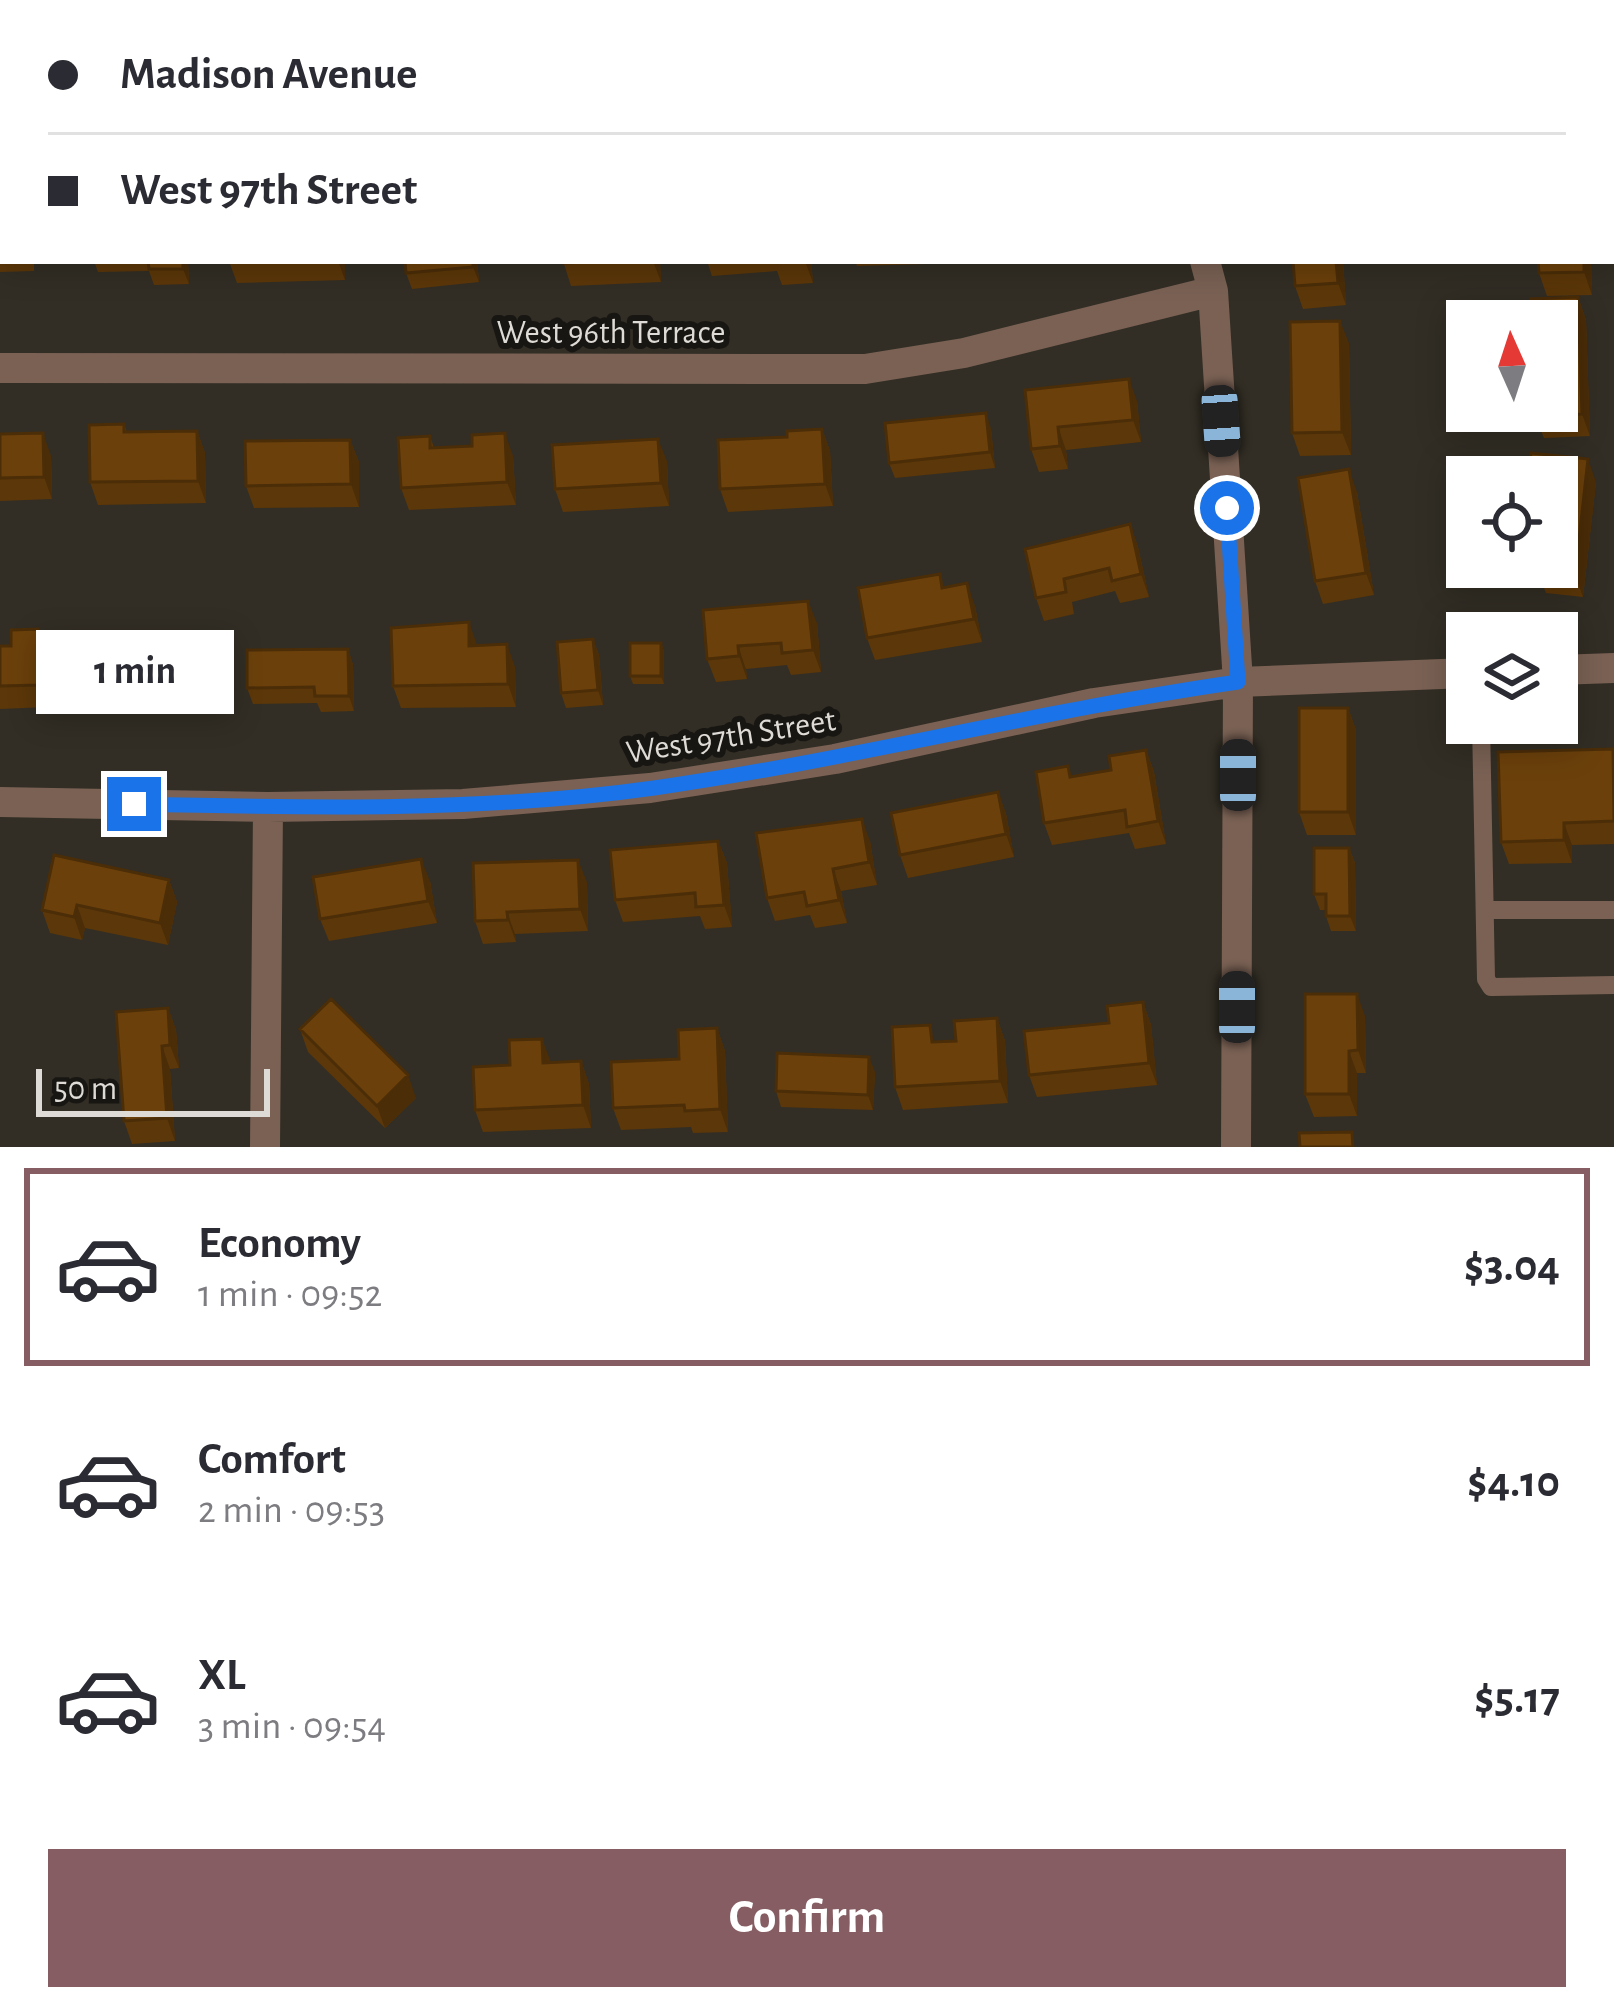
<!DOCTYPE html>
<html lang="en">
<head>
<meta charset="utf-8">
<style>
	:root { --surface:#fff; --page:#f2f2f3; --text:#2b2b33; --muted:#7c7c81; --line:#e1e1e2; --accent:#865d62 }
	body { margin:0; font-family:"Alegreya Sans",sans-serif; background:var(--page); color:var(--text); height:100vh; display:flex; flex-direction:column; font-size:45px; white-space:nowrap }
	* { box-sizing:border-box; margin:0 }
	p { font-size:39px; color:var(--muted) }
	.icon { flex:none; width:66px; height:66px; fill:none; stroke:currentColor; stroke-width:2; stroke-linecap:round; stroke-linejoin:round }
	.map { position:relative; height:1147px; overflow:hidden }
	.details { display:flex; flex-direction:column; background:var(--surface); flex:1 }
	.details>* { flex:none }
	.hud { position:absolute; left:0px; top:0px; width:1614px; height:264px; box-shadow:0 6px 30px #0003; display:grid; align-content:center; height:264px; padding:0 48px; background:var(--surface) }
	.needle { width:78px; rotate:357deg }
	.controls { position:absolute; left:1446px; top:300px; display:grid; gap:24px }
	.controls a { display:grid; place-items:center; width:132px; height:132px; border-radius:0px; background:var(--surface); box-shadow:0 6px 30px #0003; font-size:60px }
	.scale { position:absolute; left:36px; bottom:30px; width:234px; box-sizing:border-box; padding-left:12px; border:6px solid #dedbd6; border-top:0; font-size:33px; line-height:42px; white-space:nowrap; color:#dedbd6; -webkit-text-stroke:9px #181612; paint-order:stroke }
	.end { position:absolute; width:54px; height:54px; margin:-27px; border:15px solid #1a73e8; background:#fff; box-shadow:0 0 0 6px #fff }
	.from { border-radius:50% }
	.bubble { position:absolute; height:84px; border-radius:0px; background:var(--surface); box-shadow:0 6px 30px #0003; font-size:39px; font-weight:600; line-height:84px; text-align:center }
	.car { position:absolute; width:36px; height:72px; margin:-36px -18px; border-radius:15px; box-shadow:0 0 9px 3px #0007; background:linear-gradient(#222 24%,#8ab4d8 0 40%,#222 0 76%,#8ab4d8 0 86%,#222 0) }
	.hud b { display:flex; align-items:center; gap:42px; height:114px; font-size:45px }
	.hud b+b { border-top:3px solid var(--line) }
	.hud i { width:30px; height:30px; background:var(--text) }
	ul { padding:21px 0 0; list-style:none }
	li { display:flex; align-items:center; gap:36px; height:198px; margin:0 24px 18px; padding:0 24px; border:6px solid transparent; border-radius:0px }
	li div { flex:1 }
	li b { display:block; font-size:45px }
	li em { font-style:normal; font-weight:600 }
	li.current { border-color:var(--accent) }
	li>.icon { width:108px; height:108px; stroke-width:1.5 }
	.button { display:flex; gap:24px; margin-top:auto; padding:24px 48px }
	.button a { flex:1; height:138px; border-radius:0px; background:var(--accent); color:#fff; font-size:48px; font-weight:600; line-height:138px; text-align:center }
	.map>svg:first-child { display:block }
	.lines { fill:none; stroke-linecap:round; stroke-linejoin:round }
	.lane { stroke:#7a6154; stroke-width:18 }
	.street { stroke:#7a6154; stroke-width:30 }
	.wall { fill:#5c3709 }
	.shaded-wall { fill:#4b2d08 }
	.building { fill:#6b400b; stroke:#4b2d08; stroke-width:3 }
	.route { stroke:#1a73e8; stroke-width:15 }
	.labels { text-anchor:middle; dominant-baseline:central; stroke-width:12; stroke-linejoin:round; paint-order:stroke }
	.street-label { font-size:33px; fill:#dedbd6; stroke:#181612 }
</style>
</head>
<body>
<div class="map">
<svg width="1614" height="1147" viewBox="0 0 1614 1147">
	<rect width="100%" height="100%" fill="#322e25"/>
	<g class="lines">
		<path class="lane" d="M1481,723L1486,979L1491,987L1614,985
			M1485,910H1614"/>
		<path class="street" d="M1072,0L1075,3
			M1205,261L1213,291L1238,682L1236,1147
			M0,368L865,369L964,353L1213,291
			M1557,670L1614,668
			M0,802L268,807L463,804L650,788L835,759L1094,703L1238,682L1467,673
			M265,1147L268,807"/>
	</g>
	<path class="wall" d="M1514,0H1565V3H1515Z
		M0,187H3V261H34V271L0,272Z
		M94,261H188L189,284L154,285L149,271L98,272Z
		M229,261H345V280L237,283Z
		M477,261L479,282L412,289L406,273Z
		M563,261H660L661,282L571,286Z
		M707,261H811L813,283L782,285L777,271L712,276Z
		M855,261H962V263L857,266Z
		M1293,261H1343L1346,305L1303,309L1295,286Z
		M1538,261H1591L1592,295L1547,296L1539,273Z
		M1578,297L1586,320L1590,436L1544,438L1535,416Z
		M1349,343L1351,455L1300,456L1292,433Z
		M1025,390L1137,401L1141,442L1066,450L1068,469L1039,472L1031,449Z
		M124,424L127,432L197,431L205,453L206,503L98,505L90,482Z
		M822,429L830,451L833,506L728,512L720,489L787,437Z
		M991,429L995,468L895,478L889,463Z
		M0,434L51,456L52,499L0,501Z
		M430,436L434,448L513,456L516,505L409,510L401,488Z
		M350,440L359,462V507L254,508L246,486Z
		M667,461L669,506L563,512L555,489Z
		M1596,482L1583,597L1546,593L1537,570Z
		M1357,492L1374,595L1323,604L1315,581Z
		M1130,524L1138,547L1149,597L1120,603L1115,591L1072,602L1074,614L1044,621L1036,598Z
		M945,587L975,606L982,642L875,660L867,638Z
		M703,610L817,623L821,672L791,675L787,665L746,669L747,679L716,682L707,659Z
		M38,629L47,651L48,707L0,709V646H11Z
		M593,639L599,655L603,705L566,708L561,693Z
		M661,643L664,651V684H633L630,676Z
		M181,644L189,666L190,705L76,708L68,686Z
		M477,645L515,667L516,707L401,708L393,686Z
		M348,649L353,665L354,711L321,712L317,703L253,704L247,688Z
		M1348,708L1356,730V835H1307L1299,812Z
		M1146,750L1154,772L1166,844L1135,849L1129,833L1052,845L1044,823L1072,776L1111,770Z
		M1614,753V844L1572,845V863L1509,864L1501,842Z
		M998,792L1006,814L1014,857L908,878L900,855Z
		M718,841L727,863L732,927L705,929L700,916L623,922L615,900Z
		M870,841L877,885L841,891L847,923L815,928L810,915L775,921L767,898Z
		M1349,848L1355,863L1356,931H1331L1326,916V910H1320L1314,894Z
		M169,880L177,902L168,945L85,928L82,940L50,933L42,910Z
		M430,881L437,923L329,941L320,919Z
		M587,882L588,931L515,934L516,942L483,944L475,921Z
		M1143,1002L1151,1025L1157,1085L1037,1097L1029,1075Z
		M168,1008L176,1030L179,1068L170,1069L175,1141L132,1144L124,1121Z
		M1365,1016L1366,1073H1357V1116L1314,1117L1305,1094Z
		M997,1018L1005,1041L1008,1103L903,1110L895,1087L937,1042L956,1041Z
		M717,1028L725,1051L728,1132L693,1133L691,1127L621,1130L613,1108L679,1059Z
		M300,1029L416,1098L385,1128L308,1052Z
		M581,1061L589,1084L591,1128L483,1132L475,1110L551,1063Z
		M875,1072L873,1110L781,1107L776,1091Z"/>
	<path class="shaded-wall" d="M1272,0H1292L1293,3H1268Z
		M183,261H188L189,284L183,269Z
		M338,261H345V280Z
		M473,261H477L479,282L473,267Z
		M653,261H660L661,282Z
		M805,261H811L813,283Z
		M1336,261H1343L1346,305L1338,283Z
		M1584,261H1591L1592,295L1584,272Z
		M1578,297L1586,320L1590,436L1582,414Z
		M1340,321L1349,343L1351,455L1342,432Z
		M1129,379L1137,401L1141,442L1133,420Z
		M986,413L991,429L995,468L990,452Z
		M1058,427L1066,450L1068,469L1060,446Z
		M822,429L830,451L833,506L825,484Z
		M197,431L205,453L206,503L198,481Z
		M43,433L51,456L52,499L44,477Z
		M505,433L513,456L516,505L507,482Z
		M658,439L667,461L669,506L661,483Z
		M350,440L359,462V507L351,484Z
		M1588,459L1596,482L1583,597L1575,575Z
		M1349,469L1357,492L1374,595L1366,573Z
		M1130,524L1138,547L1149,597L1141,574Z
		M967,583L975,606L982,642L974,619Z
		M808,601L817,623L821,672L813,650Z
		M469,622L477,645L469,646Z
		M38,629L47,651L48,707L40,685Z
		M593,639L599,655L603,705L598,690Z
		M661,643L664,651V684L661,676Z
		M181,644L189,666L190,705L182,682Z
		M507,644L515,667L516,707L508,684Z
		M738,646L746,669L747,679L739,656Z
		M348,649L353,665L354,711L349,696Z
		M1348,708L1356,730V835L1348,812Z
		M1146,750L1154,772L1166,844L1158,821Z
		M998,792L1006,814L1014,857L1006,834Z
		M862,819L870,841L877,885L869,862Z
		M1564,823L1572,845V863L1564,840Z
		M718,841L727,863L732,927L724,905Z
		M1349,848L1355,863L1356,931L1350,916Z
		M421,859L430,881L437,923L428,901Z
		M578,860L587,882L588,931L580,909Z
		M833,869L841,891L847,923L839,900Z
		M169,880L177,902L168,945L160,923Z
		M77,905L85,928L82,940L74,917Z
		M507,912L515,934L516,942L508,920Z
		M1357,994L1365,1016L1366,1073L1358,1050Z
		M1143,1002L1151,1025L1157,1085L1149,1063Z
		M168,1008L176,1030L179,1068L170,1045Z
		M997,1018L1005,1041L1008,1103L1000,1081Z
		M717,1028L725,1051L728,1132L720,1109Z
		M542,1039L551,1062V1085L543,1063Z
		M162,1046L170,1069L175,1141L167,1118Z
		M1349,1051L1357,1073V1116L1349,1094Z
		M869,1057L875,1072L873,1110L868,1095Z
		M581,1061L589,1084L591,1128L583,1105Z
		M408,1075L416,1098L385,1128L377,1106Z"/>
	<path class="building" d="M1219,0H1272L1268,3H1222Z
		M0,10H3V75H0Z
		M0,187H3V249H0Z
		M148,261H183V269H149Z
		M405,261H473V267L406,273Z
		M563,261H618L563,263Z
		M1293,261H1336L1338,283L1295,286Z
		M1538,261H1584V272L1539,273Z
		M1578,297L1582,414L1535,416V411H1557V321H1532L1531,299Z
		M1340,321L1342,432L1292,433L1290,322Z
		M1129,379L1133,420L1058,427L1060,446L1031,449L1025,390Z
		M986,413L990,452L889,463L885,423Z
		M124,424V432L197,431L198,481L90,482L89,425Z
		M822,429L825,484L720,489L718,440L787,437V431Z
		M43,433L44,477L0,478V434Z
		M505,433L507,482L401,488L398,438L430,436V448L472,446V435Z
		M658,439L661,483L555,489L552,445Z
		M350,440L351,484L246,486L245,441Z
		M1531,453L1588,459L1575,575L1537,570L1538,567H1557V477H1529Z
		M1349,469L1366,573L1315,581L1298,478Z
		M1130,524L1141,574L1112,581L1109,568L1064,579L1066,592L1036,598L1025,549Z
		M940,574L942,588L967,583L974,619L867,638L858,588Z
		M808,601L813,650L782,653L781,643L738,646L739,656L707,659L703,610Z
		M469,622V646L507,644L508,684L393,686L391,628Z
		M38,629L40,685L0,686V646H11V630Z
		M593,639L598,690L561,693L557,642Z
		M630,643H661V676H630Z
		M181,644L182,682L68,686L66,647Z
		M348,649L349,696H315L314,687L247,688V650Z
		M1299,708H1348V812H1299Z
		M1613,749L1614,821L1564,823V840L1501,842L1498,752Z
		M1146,750L1158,821L1127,827L1125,810L1044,823L1036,772L1068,766L1070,777L1111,770L1109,756Z
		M998,792L1006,834L900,855L891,813Z
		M862,819L869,862L833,869L839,900L807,906L804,892L767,898L756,833Z
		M718,841L724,905L696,907L695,893L615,900L610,850Z
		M1314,848H1349L1350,916H1326V894H1314Z
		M54,855L169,880L160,923L77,905L74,917L42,910Z
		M421,859L428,901L320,919L313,877Z
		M578,860L580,909L507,912L508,920L475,921L473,863Z
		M1305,994H1357L1358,1050L1349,1051V1094H1305Z
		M331,999L408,1075L377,1106L300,1029Z
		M1143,1002L1149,1063L1029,1075L1024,1031L1109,1023L1107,1006Z
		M168,1008L170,1045L162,1046L167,1118L124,1121L116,1012Z
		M997,1018L1000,1081L895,1087L892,1027L930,1025L932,1042L956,1041L954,1021Z
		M717,1028L720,1109L685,1111L684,1105L613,1108L611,1062L679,1059L678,1030Z
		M542,1039L543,1063L581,1061L583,1105L475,1110L473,1067L510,1065L509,1040Z
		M777,1053L869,1057L868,1095L776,1091Z
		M1352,1132L1353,1147H1300L1299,1133Z"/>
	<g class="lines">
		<path class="route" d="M134,804C307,808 483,812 654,788C850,760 1042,710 1238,682L1227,508"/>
	</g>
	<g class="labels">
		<g class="street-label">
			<text x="611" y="333">West 96th Terrace</text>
			<text transform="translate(731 737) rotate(-9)">West 97th Street</text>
		</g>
	</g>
</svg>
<div class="controls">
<a><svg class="needle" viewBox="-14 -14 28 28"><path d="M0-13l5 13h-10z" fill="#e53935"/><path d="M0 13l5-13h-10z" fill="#7c7c81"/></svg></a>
<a><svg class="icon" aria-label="locate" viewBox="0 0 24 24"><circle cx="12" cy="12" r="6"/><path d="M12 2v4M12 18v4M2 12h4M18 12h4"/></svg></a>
<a><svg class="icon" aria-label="layers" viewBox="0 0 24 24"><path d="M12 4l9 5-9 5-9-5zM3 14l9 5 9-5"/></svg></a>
</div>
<div class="scale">50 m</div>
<i class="end from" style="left:1227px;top:508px"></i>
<i class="end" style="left:134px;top:804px"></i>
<div class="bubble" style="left:36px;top:630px;width:198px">1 min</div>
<i class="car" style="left:1221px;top:421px;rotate:176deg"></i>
<i class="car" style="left:1238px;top:775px;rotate:0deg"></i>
<i class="car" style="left:1237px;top:1007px;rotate:0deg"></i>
<div class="hud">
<b><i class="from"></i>Madison Avenue</b>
<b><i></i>West 97th Street</b>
</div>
</div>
<section class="details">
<ul>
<li class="current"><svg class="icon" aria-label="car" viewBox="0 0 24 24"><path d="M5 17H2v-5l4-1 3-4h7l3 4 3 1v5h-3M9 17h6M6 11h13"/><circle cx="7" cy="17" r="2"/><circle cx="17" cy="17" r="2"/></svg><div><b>Economy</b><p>1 min · 09:52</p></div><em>$3.04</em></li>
<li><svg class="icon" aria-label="car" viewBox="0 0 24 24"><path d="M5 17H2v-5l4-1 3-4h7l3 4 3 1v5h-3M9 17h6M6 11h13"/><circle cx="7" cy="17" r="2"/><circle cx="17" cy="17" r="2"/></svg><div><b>Comfort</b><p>2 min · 09:53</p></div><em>$4.10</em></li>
<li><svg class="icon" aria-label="car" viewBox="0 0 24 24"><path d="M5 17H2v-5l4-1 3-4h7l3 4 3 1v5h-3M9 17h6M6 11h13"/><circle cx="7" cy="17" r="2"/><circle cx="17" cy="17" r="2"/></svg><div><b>XL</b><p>3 min · 09:54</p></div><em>$5.17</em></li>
</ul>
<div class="button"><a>Confirm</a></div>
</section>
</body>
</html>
